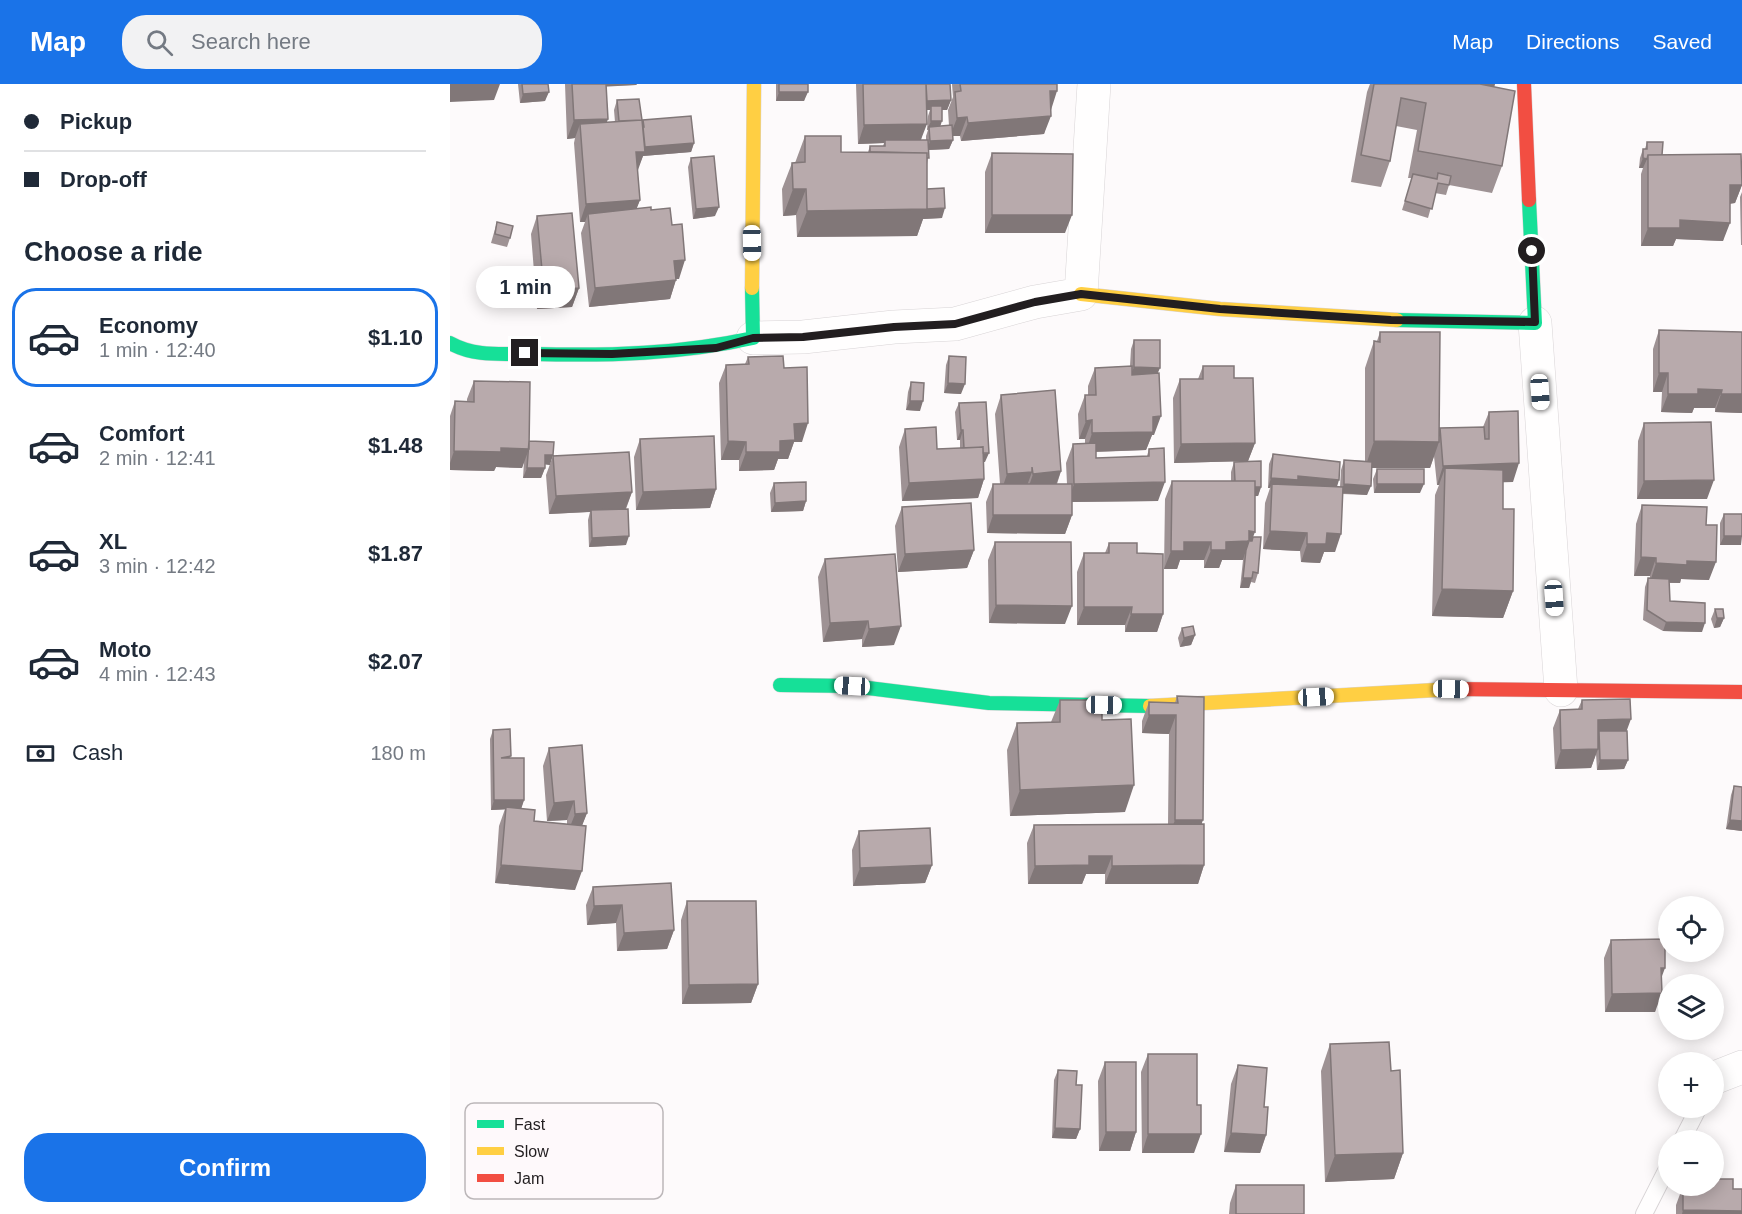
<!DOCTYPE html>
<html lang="en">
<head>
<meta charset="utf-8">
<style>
	:root { --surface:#fff; --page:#f2f2f3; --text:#1f2937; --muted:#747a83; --line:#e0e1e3; --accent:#1a73e8 }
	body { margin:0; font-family:Arial,sans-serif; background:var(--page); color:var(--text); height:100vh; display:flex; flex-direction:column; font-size:22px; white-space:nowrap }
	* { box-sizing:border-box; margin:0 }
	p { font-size:20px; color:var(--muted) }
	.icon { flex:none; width:33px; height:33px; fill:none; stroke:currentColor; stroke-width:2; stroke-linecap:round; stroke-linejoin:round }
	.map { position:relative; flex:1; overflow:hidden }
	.side { display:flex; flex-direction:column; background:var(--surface); width:450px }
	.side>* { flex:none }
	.banner { display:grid; align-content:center; height:132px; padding:0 24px; background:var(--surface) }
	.fabs { position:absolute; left:1208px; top:812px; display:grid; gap:12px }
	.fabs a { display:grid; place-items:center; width:66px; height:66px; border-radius:50%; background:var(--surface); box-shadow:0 3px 15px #0003; font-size:30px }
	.end { position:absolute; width:27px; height:27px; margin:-14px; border:8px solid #221e20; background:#fff; box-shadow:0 0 0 3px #fff }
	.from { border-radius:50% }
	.bubble { position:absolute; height:42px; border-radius:21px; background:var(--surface); box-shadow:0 3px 15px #0003; font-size:20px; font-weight:700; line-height:42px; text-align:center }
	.car { position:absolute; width:18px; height:36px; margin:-18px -9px; border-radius:8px; box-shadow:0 0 4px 2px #0007; background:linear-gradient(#fff 24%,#345 0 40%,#fff 0 76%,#345 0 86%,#fff 0) }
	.banner b { display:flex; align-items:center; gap:21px; height:57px; font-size:22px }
	.banner b+b { border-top:2px solid var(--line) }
	.banner i { width:15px; height:15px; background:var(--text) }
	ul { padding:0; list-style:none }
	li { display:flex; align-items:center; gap:18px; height:99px; margin:0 12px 9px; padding:0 12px; border:3px solid transparent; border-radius:24px }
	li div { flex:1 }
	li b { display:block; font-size:22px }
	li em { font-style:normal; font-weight:700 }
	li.current { border-color:var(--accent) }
	li>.icon { width:54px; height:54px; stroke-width:1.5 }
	h2 { padding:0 24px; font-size:27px; line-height:72px }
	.pay { display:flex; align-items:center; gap:15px; height:66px; padding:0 24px; font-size:22px }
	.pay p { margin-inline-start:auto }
	.primary-button { display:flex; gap:12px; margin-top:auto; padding:12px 24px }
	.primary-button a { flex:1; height:69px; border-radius:24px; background:var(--accent); color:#fff; font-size:24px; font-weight:700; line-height:69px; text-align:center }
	header { display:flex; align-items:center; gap:36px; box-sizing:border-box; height:84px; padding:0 30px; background:var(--accent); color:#fff }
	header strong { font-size:28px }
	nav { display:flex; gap:33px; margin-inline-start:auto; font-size:21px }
	.search { width:420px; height:54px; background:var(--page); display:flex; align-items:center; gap:15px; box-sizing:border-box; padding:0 21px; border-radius:24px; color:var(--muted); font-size:22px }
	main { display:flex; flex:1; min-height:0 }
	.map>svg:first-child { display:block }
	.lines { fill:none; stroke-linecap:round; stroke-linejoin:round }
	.lane-casing { stroke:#d8d4d6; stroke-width:18 }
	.street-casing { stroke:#d8d4d6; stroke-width:34 }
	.fast-casing { stroke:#d8d4d6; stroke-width:15 }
	.slow-casing { stroke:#d8d4d6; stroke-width:15 }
	.jam-casing { stroke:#d8d4d6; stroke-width:15 }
	.lane { stroke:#fffefe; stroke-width:16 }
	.street { stroke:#fffefe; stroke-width:33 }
	.fast { stroke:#16e098; stroke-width:14 }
	.slow { stroke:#ffcf43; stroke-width:14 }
	.jam { stroke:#f24e42; stroke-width:14 }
	.wall { fill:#9e9294; fill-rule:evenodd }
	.shaded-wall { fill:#817778 }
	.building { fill:#b8aaac; stroke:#817778; stroke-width:1.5 }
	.route { stroke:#221e20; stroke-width:8 }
	.key { fill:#fef9fb; stroke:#bcb7b9; stroke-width:1.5 }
	.key-label { font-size:16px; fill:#221e20 }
</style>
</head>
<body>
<header>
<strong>Map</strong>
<div class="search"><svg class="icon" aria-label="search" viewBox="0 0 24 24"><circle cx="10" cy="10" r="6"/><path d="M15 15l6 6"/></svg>Search here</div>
<nav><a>Map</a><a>Directions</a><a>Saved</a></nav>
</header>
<main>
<section class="side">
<div class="banner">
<b><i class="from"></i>Pickup</b>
<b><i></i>Drop-off</b>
</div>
<h2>Choose a ride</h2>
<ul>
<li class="current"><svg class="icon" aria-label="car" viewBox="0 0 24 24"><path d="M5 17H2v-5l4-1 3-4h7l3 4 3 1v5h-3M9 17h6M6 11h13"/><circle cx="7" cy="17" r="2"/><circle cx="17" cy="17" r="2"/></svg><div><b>Economy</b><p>1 min · 12:40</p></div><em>$1.10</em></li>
<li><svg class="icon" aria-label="car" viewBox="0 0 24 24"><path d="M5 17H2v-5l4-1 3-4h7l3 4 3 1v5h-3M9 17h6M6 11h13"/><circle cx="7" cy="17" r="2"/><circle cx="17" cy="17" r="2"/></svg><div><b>Comfort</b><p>2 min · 12:41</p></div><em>$1.48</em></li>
<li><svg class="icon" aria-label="car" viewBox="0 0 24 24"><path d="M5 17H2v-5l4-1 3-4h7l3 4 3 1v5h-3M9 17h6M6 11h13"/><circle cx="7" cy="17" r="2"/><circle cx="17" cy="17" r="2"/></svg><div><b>XL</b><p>3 min · 12:42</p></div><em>$1.87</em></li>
<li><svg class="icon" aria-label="car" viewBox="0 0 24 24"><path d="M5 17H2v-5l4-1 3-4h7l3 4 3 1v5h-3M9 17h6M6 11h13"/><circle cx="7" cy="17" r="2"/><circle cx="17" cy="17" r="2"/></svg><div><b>Moto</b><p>4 min · 12:43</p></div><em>$2.07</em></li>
</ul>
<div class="pay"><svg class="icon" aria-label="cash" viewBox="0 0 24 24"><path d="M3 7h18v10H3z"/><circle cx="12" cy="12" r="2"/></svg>Cash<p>180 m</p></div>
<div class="primary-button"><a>Confirm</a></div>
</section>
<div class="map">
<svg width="1292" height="1130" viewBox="0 0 1292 1130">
	<rect width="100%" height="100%" fill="#fdfafb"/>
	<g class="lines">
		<defs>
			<path id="lane" d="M1232,1056L1249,1023
				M1194,1130L1218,1083"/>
			<path id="street" d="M1085,239L1111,606
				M303,254L353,253L444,243L505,240L585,218L631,210L644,0
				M1264,994L1292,983"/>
			<path id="fast" d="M947,236L1085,239L1079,116
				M0,259C27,274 54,269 84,270C159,272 230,270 303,254L302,204
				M330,601L402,602L539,619L700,622"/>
			<path id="slow" d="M302,204L304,0
				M631,210L770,225L947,236
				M700,622L1004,605"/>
			<path id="jam" d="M1074,0L1079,116
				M1004,605L1292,608"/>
		</defs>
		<use href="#lane" class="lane-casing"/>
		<use href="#street" class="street-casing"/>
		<use href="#fast" class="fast-casing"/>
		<use href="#slow" class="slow-casing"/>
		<use href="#jam" class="jam-casing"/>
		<use href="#lane" class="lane"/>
		<use href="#street" class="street"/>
		<use href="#fast" class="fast"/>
		<use href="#slow" class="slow"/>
		<use href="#jam" class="jam"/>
	</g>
	<path class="wall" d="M68,0H98L95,17L70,19Z
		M115,0H187L186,1L156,2L158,35L156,38H165L164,26L167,16L192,39L193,36L244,59L241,68L193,72L187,86L190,116L186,125L201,126L229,195H226L220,215L139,223L131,149L135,138H130L124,59L125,54L117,55Z
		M326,0H358L354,17H326Z
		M406,0H500L501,16L497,26H492L490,42H499L498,26L503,13L502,0H607L594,50L511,57L510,52H503V56L499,65L479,66L477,80V105L492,134L473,135L467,152L347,153L346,131L333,132L332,105L342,79H345L355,52L391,68H418L420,62H433L434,59L408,60ZM476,26H480L478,32L477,46H478L476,52V56H471Z
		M920,0H1045L1044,3L1052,82L1042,109L999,101L996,111L985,109L978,134L952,126L962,94H958L967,46L946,42L940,77L931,103L901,98L917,8Z
		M1197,58L1212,71L1292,101L1285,119L1280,120L1273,157L1226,155L1223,162H1191V90L1193,84H1189L1190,74L1193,65H1195Z
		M542,69L615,149H535V88Z
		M241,74L265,132L243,135L238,83Z
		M1292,108V161H1291L1290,113Z
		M87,132L129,204L122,223L87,225L81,150Z
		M47,138L60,154L57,163L41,159Z
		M1209,246L1292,248V329L1265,328V324H1244L1242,329L1211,328L1212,308H1203V265Z
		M930,248L989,347L990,344L1033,343L1039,328L1063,398H1053V425L1063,507L1053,534L982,532L985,411L989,401H987L984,372L980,384H922L917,411L893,410L885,468H874L870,479L851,478L850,467L813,465L815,419L820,404H818L819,380L823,370L887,403H890L891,386L894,376L915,377V284L924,257H927Z
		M684,256L708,289L704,351H702L696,366L646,368V374L697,372L699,365L708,417L622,418V431L615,450L537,449L536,418L543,400H550L545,330L551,311L611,387L607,400H617L616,379L623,360H635V355H629L628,330L635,311H638V302L645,284L680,282L681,265Z
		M499,272L511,310L494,309L496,281Z
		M298,273L334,284L352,358H344L338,375H328L324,386L289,387V376H271L269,299L276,281L295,280Z
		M753,282L805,359L798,377L724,379L723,314L730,295H748Z
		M24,297L100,381L95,380V384L91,394H73L74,377L72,384L46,383L44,387L0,386V332L5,317L17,318V315Z
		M461,298L470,327L456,326L458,308Z
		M509,319L535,378H533L534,395L528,414L452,417L449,363L455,345L487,365L510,364V356H507L505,328Z
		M1194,339L1257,415H1187L1188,357Z
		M190,355L266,405L260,424L186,426L184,373Z
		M103,372L182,408L176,425V461L139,463L138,436L140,428L99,430L96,391Z
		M784,378L811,403L808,412H805L803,453L808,489L805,499L801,498L799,504H790L793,476H772L769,484H754V476H730L727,485H714L715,415L722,397H781V388Z
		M927,385L970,409H924L923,395Z
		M324,399L356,417L353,427L321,428L320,409Z
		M1192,421L1256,441L1259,496L1231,495L1230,499H1219L1220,517L1252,548L1213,547L1193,536L1195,503L1198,494H1200V492H1184L1186,440Z
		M452,423L524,466L517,484L448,488L445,442Z
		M1274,430L1291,461H1270V439Z
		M545,458L615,540L539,539L538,476Z
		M659,459L687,469L713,530L707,548H675V541H627V488L634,469H655Z
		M375,475L444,561L412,563V555L373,558L368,493Z
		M1265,525L1274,534L1270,543L1264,544L1261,535Z
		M732,544L745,551L741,561L730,563L728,554Z
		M727,612L752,740L754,781L748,800H655V790H636L632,800H578L577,759L584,741L718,740L719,650L692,649V637L699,618L725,619Z
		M610,616L652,636L675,728L560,732L557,666L567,639L601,638Z
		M1132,616L1177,647L1178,676L1174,685L1147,686L1146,670L1141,684L1105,685L1103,644L1110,626L1128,625Z
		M43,646L61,672L60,674L74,716L71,725L84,737L117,740V736L97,737L93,682L99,664L137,729L132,741L125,806L45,799L49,742L55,725L41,726L40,655Z
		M1284,702L1292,703V747L1276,745L1281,711Z
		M409,747L482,781L475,799L403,802L402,766Z
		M143,803L224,846L217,865L167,867L166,839L137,841L136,821Z
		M237,817L308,900L301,919L232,920L231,836Z
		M1161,856L1212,894L1205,928H1155L1154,874Z
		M880,960L941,987L953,1069L944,1095L875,1098L871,987Z
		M698,970L747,1021L744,1069H692L691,988Z
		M655,978L686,1048L680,1067H649L648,997Z
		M788,981L814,1023L816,1051L810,1069L774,1068L781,1000Z
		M608,986L626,1001L630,1045L626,1055L602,1054L604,996Z
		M786,1101L854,1130H779L780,1119Z
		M1254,1101H1263L1283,1105L1292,1130H1226V1121L1233,1102L1253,1103Z"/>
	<path class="shaded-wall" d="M0,0H50L44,16L0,18Z
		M150,0H187L186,1L149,3Z
		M996,0H1045L1042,9Z
		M600,7H607L601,26Z
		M99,8L95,17L70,19L73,10Z
		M329,8H358L354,17H326Z
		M501,16L497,26H481V22L480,26H473L477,17Z
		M601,32L594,50L511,57L518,39Z
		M517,33L510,52H500L507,34Z
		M158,35L151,54L130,40L125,54L117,55L124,36Z
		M481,37H492L489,46L479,43L477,46Z
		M477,40L470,58L435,56L434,59L408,60L414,41Z
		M503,56L499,65L477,66L480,57Z
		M244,59L241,68L193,72L188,86L179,87L186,68L193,63Z
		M1193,74L1197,75L1193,84H1189Z
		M1280,101H1292L1285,119L1273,120Z
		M343,105H356L346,131L333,132Z
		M190,116L183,134L138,130L135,138H130L136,120Z
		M269,123L265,132L243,135L246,125Z
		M495,124L492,134L473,135L467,152L347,153L357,127Z
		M542,131H622L615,149H535Z
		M1230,136L1280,139L1273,157L1226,155L1223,162H1191L1198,144Z
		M235,176L229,195H218L224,177Z
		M226,196L220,215L139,223L145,204Z
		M129,204L122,223L87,225L94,207Z
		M684,283L710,284L706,293L680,292Z
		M1209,289H1218L1212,308H1203Z
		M498,299L515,300L511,310L494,309Z
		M1248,305L1272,306L1265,324H1244L1242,329L1211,328L1218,310Z
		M1271,310H1292V329L1265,328Z
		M460,317H473L470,327L456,326Z
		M711,332L704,351H702L696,366L636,368L642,349L703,333Z
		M642,336L635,355H629L636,337Z
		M358,339L352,358H344L338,375H328L324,386L289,387L296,368L330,357L344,340Z
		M511,346H513L510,356H507Z
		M278,357L296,358L289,376H271Z
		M924,357L989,358L980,384H915Z
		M805,359L798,377L724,379L731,360Z
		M51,364L79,365L72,384L46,383L44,387L0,386V379L4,367Z
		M539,369L535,378L511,379L515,370Z
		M95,371H103L100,381L92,380Z
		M1069,379L1063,398L995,400V384L989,401H987L993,382Z
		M77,384H95L91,394H73Z
		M611,387L604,406L577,408L583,390Z
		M582,388L575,407L551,408L557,390Z
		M848,392L889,396L886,406L822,400L820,404H818L821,394Z
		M534,395L528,414L452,417L459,399Z
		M1264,396L1257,415H1187L1194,397Z
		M715,398L708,417L618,418L624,400Z
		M894,400L921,402L917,411L890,409Z
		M927,400H974L970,409H924Z
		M811,403L808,412L782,413L785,404Z
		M266,405L260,424L186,426L193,408Z
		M182,408L175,426L99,430L106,412Z
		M356,417L353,427L321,428L325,419Z
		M543,431H622L615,450L537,449Z
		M799,447L805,448L798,466H796L793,476H772L769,484H754L761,466Z
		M820,447L857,449L850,467L813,465Z
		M877,449L891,450L885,468H874L870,479L851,478L857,460Z
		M179,452L176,461L139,463L142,454Z
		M1274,452H1292L1291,461H1270Z
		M734,458H761L754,476H730L727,485H714L721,467Z
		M524,466L517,484L448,488L455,470Z
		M1191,473L1206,474L1200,492H1184Z
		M1237,477L1266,478L1259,496L1231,495L1230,499L1200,498L1206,479Z
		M793,494H802L799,504H790Z
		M992,505L1063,507L1053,534L982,532Z
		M546,521L622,522L615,540L539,539Z
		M634,523H682L675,541H627Z
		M681,530H713L707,548H675Z
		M1267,534H1274L1270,543L1264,544Z
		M418,537L412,555L373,558L380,539Z
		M1216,538L1255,539L1252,548L1213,547Z
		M451,542L444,561L412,563L419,545Z
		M745,551L741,561L730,563L734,554Z
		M699,631H726L719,650L692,649Z
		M1181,635L1174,654L1149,647L1146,655L1148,636Z
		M1148,665L1141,684L1105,685L1111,666Z
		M1150,676H1178L1174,685L1147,686Z
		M684,701L675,728L560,732L570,706Z
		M44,716H74L71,725L41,726Z
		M124,717L117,736L97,737L104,719Z
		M137,729L130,747L118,748L125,730Z
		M725,736H753L746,755L718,754Z
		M1280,736L1292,737V747L1276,745Z
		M639,772H662L655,790H636L632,800H578L585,782Z
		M51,781L132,787L125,806L45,799Z
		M482,781L475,799L403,802L410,784Z
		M754,781L748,800H655L662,782Z
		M172,821L166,839L137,841L144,822Z
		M224,846L217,865L167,867L174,849Z
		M1211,884H1215L1208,903Z
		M308,900L301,919L232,920L239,901Z
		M1212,909L1205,928H1155L1162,910Z
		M605,1044L630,1045L626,1055L602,1054Z
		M656,1048H686L680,1067H649Z
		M781,1049L816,1051L810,1069L774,1068Z
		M698,1050H751L744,1069H692Z
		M953,1069L944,1095L875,1098L885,1071Z
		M1233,1126L1292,1127V1130H1232Z"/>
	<path class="building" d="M72,0H98L99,8L73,10Z
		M122,0H156L158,35L124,36Z
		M329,0H358V8H329Z
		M413,0H476L477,40L414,41Z
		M476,0H500L501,16L477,17Z
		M510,0H607V7H600L601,32L518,39L517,33L507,34L505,8L511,7Z
		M924,0H1030L1065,7L1052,82L968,67L976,19L951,14L940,77L911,71Z
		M189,15L192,36L169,37L167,16Z
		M481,22H492V37H481Z
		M241,32L244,59L195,63L193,43H194L193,36Z
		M192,36L195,68H186L190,116L136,120L130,40Z
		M502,41L503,56L480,57L479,43Z
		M355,52H391V68L477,69V125L357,127L356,105H343L342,79L355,78Z
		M435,56H478L479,74H477V69L420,68V62H435Z
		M1197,58H1213L1212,71H1198L1197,75L1193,74V65H1197Z
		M542,69L623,70L622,131H542Z
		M1291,70L1292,101H1280V139L1230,136V144H1198V71Z
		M264,72L269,123L246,125L241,74Z
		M988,89L1001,92L999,101L988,99L982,125L955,117L963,90L987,95Z
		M494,104L495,124L477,125V105Z
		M201,123V126L220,124L222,141L232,140L235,176L224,177L226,196L145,204L138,130Z
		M122,129L129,204L94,207L87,132Z
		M47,138L63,142L60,154L45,150Z
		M1209,246L1292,248V310H1271L1272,306L1248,305V310H1218V289H1209Z
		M930,248H990L989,358L924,357V257L930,258Z
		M684,256H710V284L684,283Z
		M333,272L334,284L357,283L358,339L344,340L345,356L330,357V368H296V358L278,357L276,281L299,280L298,273Z
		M499,272L516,273L515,300L498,299Z
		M682,282V291L709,289L711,332L703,333V348L642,349V336L636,337L635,311H646L645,284Z
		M753,282H784V294H803L805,359L731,360L730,295H753Z
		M24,297L80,298L79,365L51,364V368L4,367L5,317L24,318Z
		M461,298L474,299L473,317H460Z
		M605,306L611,387L583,390L582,383V388L557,390L551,311Z
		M536,318L539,369H533V363L514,364L513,346H511L509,319Z
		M1068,327L1069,379L993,382L990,344L1034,343L1035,355H1039V328Z
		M1261,338L1264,396L1194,397V339Z
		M486,343L487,365L533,363L534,395L459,399L455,345Z
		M264,352L266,405L193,408L190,355Z
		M79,357L104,358L103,371H95V384H77Z
		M646,359V374L699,372V365L714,364L715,398L624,400L623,360Z
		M179,368L182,408L106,412L103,372Z
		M823,370L890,378L889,396L848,392V396L821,394Z
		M894,376L922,378L921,402L894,400Z
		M811,377V403H805V397H785L784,378Z
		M995,384L1053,386V425H1064L1063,507L992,505Z
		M927,385H974V400H927Z
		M722,397H805V448L799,447V457L776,458V466H761V458H734V467H721Z
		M356,398V417L325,419L324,399Z
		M543,400H622V431H543Z
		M822,400L893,403L891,450L877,449L876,460H857V449L820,447Z
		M521,419L524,466L455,470L452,423Z
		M1192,421L1257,423L1256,441H1267L1266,478L1237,477V481L1206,479V474L1191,473Z
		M178,425L179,452L142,454L141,426Z
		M1274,430H1292V452H1274Z
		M803,453H811L808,489L803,488L802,494H793L796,466L799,457H797H802Z
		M545,458H621L622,522L546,521Z
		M659,459H687V469L713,470V530H681L682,523H634V469H659Z
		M445,470L451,542L419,545L418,537L380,539L375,475Z
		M1198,494L1219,495L1220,517L1255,519V539L1216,538L1197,526Z
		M1265,525H1273L1274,534H1267Z
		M743,542L745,551L734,554L732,544Z
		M727,612L754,613L753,736H725L726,631H699V618L728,619Z
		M1180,615L1181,635L1148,636V665L1111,666L1110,626L1132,625V616Z
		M610,616H652V636L681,635L684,701L570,706L567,639L610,638Z
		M60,645L61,672L51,674H74V716H44L43,646Z
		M1149,647H1177L1178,676H1150Z
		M132,661L137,729L125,730L124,717L104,719L99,664Z
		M1284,702L1292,703V737L1280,736Z
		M56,723L85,726L84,737L136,742L132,787L51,781Z
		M754,740V781L662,782V772H639V781L585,782L584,741Z
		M480,744L482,781L410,784L409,747Z
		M221,799L224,846L174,849L172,821L144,822L143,803Z
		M237,817H306L308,900L239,901Z
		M1215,855V884H1211L1212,909L1162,910L1161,856Z
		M939,958L941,987L950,986L953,1069L885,1071L880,960Z
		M698,970H747V1021H751V1050H698Z
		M655,978H686V1048H656Z
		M788,981L817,984L814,1023H818L816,1051L781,1049Z
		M608,986L627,987L626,1001H632L630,1045L605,1044Z
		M1263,1095H1283V1105H1292V1127L1233,1126V1102L1256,1103V1101H1263Z
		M786,1101H854V1130H786Z"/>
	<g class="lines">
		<path class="route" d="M75,269L162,270L266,264L303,254L353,253L444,243L505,240L585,218L631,210L770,225L941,236L1085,238L1082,167"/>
	</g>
	<rect x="15" y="1019" width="198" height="96" rx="9" class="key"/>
	<rect x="27" y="1036" width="27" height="8" fill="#16e098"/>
	<rect x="27" y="1063" width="27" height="8" fill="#ffcf43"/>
	<rect x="27" y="1090" width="27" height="8" fill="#f24e42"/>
	<g class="key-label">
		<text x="64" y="1046">Fast</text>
		<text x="64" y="1073">Slow</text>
		<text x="64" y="1100">Jam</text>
	</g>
</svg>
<div class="fabs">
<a><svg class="icon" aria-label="locate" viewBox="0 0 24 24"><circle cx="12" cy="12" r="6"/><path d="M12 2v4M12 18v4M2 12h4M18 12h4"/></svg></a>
<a><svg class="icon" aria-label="layers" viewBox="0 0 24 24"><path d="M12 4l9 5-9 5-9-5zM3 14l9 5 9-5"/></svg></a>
<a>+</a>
<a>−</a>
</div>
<i class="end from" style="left:1082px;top:167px"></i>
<i class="end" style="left:75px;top:269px"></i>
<div class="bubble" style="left:26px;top:182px;width:99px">1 min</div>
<i class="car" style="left:302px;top:159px;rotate:179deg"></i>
<i class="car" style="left:1090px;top:308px;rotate:176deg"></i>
<i class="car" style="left:1104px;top:514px;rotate:176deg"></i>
<i class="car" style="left:402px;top:602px;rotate:273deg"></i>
<i class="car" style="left:1001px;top:605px;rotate:91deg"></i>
<i class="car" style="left:866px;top:613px;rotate:87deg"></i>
<i class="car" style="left:654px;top:621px;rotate:91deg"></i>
</div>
</main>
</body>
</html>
